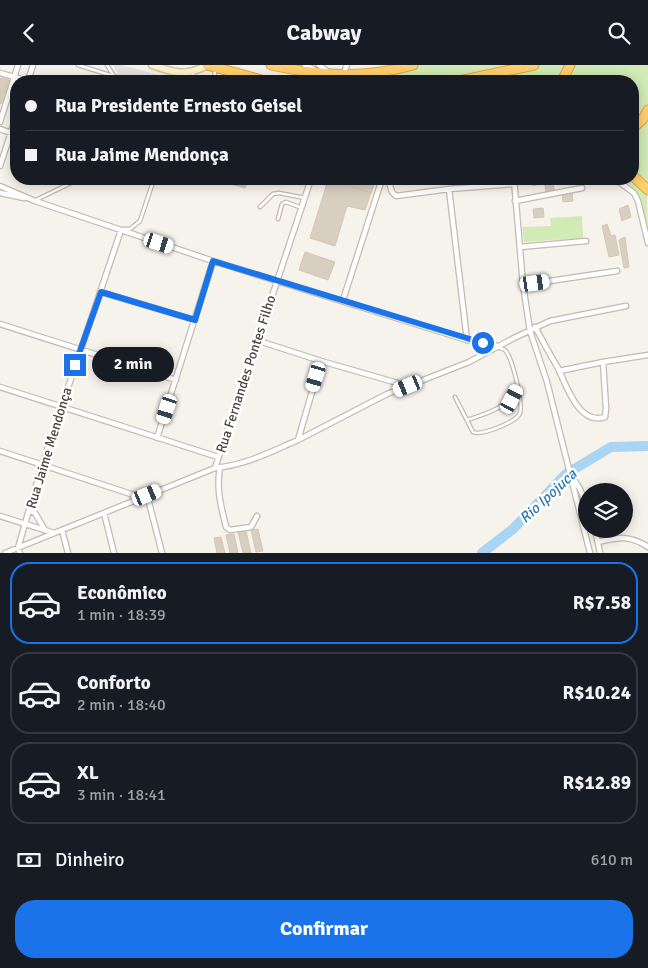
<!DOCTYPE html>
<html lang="pt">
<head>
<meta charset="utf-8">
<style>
	:root { --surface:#171b24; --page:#20242c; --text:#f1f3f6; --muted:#9ea1a6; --line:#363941; --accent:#1a73e8 }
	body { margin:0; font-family:Signika,sans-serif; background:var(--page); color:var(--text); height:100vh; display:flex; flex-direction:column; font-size:19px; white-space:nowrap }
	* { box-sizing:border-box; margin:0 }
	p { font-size:16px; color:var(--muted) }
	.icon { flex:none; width:28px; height:28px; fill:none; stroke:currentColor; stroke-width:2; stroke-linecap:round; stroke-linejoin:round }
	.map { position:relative; height:488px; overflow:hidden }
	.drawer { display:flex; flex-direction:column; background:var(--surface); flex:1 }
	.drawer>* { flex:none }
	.banner { position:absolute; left:10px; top:10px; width:629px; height:110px; border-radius:20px; box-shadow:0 2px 12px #0003; display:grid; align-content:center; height:110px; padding:0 15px; background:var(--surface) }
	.buttons { position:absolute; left:578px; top:418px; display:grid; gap:10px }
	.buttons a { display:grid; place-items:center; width:55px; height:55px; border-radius:50%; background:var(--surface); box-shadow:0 2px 12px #0003; font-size:25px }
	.end { position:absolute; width:22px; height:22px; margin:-11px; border:6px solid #1a73e8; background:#fff; box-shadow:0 0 0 2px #fff }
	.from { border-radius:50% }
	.bubble { position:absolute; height:35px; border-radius:18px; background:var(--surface); box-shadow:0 2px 12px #0003; font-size:16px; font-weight:800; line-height:35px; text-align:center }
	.car { position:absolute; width:15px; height:30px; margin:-15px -8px; border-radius:6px; box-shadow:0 0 4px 1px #0007; background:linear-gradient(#fff 24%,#345 0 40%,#fff 0 76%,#345 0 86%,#fff 0) }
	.banner b { display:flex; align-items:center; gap:18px; height:48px; font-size:19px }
	.banner b+b { border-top:1px solid var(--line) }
	.banner i { width:12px; height:12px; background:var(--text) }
	ul { padding:9px 0 0; list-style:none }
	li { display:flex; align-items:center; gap:15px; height:82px; margin:0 10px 8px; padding:0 5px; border:2px solid var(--line); border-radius:20px }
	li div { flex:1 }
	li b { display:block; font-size:19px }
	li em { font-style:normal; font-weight:800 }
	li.current { border-color:var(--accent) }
	li>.icon { width:45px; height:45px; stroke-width:1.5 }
	.pay { display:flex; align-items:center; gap:12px; height:55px; padding:0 15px; font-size:19px }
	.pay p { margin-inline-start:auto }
	.primary-button { display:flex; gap:10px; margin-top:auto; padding:10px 15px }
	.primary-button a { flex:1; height:58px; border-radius:20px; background:var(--accent); color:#fff; font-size:20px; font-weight:800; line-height:58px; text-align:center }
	header { display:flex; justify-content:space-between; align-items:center; height:65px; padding:0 15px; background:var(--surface); font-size:22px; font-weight:800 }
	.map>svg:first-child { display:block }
	.green { fill:#d2eab5 }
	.parking { fill:#e5e3e0 }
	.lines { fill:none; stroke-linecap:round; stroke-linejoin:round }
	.river { stroke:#a9d4f2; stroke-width:10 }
	.building { fill:#d8cfc1; stroke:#d3c7b4 }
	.lane-casing { stroke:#c2bbae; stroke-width:5 }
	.street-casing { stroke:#c2bbae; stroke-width:7 }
	.secondary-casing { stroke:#d6c79b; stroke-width:9 }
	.highway-casing { stroke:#e0a43c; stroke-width:11 }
	.lane { stroke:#fff; stroke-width:2.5 }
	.street { stroke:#fff; stroke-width:4.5 }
	.secondary { stroke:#fff3cd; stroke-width:6 }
	.highway { stroke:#ffcf6e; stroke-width:9 }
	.route { stroke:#1a73e8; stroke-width:6 }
	.labels { text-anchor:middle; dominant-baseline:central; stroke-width:5; stroke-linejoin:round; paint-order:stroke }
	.street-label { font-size:14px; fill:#4b4439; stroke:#fff }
	.water-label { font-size:15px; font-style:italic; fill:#2e7ab2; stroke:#fff }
</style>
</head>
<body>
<header><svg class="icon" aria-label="back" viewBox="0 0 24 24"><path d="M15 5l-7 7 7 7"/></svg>Cabway<svg class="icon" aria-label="search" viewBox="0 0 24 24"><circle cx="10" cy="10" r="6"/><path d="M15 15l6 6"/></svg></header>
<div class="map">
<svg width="648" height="488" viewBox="0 0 648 488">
	<rect width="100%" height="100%" fill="#f6f3ec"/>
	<path class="green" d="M411,0H648V125L633,110L632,16H504L483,12L459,16H331L336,10Z
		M619,114H632L647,128L648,178L639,131L630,120Z
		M582,151L583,173L524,177L522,162L551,161L550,153Z"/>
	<path class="parking" d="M113,0H122L180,16H122Z"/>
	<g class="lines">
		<path class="river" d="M482,488L513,464L566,409L611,382L648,381"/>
	</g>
	<path class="building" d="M0,13L9,15L1,39H0Z
		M212,114H249L245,123Z
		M331,114H376L371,128Z
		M533,114H546V116L533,121Z
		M549,114H552L555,128L546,129L545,119L550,117Z
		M328,115L371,128L365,145L347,141L335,181L310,173Z
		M572,128L573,136L563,137L562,129Z
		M628,140L631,152L622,156L619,144Z
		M543,143L544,152L534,153L533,144Z
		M607,159L611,171L615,170L619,190L609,192L602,161Z
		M625,172L629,202L624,203L619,175Z
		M305,187L335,197L328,215L299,205Z
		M258,464L263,486L256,487L251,465Z
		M246,466L251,488H243L238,467Z
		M234,469L238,488H230L226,470Z
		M221,472L225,488H217L214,473Z"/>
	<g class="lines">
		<defs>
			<path id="lane" d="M78,0L129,16
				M107,0L117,16
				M191,13L202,16
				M190,16L194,7
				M214,16L215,5
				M36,135L79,114
				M260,142L273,129L279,128L305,133
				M278,154L282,139L286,137L302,143
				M122,164H130L140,156L153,117L152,114
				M455,332L473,367C481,371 513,358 519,350C525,342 512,292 505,285C503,284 500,283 498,282
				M467,355C488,348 506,344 517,323"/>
			<path id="street" d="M305,0L315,5
				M319,0L328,7
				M0,8L28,16
				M343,10L347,0
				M28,16L33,0
				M0,57L18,0
				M0,64L11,68
				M0,101L16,52
				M388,114L392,127L396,131L449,124L514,119
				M514,114L523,220L530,266L547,317L590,488
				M615,114L634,128L638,136L648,178
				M0,121L35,136L213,196L467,275L498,281
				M449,124L467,275
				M0,128L24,133
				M515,136L582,123
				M520,182L586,176
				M523,220L617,206
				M101,227L195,255
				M343,235L382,114
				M0,259L176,315
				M535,262C543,276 550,290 558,303C566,320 579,361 605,352L606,343L603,297
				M256,275L321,296L408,321L469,297L514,273L550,256L626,241
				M559,306L603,297L648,290
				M0,322L218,392
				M157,373L213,196
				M298,375L387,329L408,321
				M0,386L140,432
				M220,402C216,424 221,441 226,462L230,465L251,462L257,451
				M215,403L311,114
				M573,413L580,424L586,439
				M147,430L162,488
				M30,446L35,448L45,465
				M104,448L114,488
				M0,451L54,468
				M595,464L600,488
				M62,465L68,488
				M598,477C619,472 630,470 648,482
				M5,488L215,403C246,400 270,387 298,375L321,296
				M20,488L18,483L42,400L121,165"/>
			<path id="secondary" d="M152,0C176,8 184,12 208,0"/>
			<path id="highway" d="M207,0L265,16
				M271,0C320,11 364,14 413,0
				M485,12L504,16
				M459,16L534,0
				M562,16L570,0
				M632,64L642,55L648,45
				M632,110L648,125"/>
		</defs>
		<use href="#lane" class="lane-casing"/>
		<use href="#street" class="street-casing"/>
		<use href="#secondary" class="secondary-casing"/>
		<use href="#highway" class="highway-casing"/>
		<use href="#lane" class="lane"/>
		<use href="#street" class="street"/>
		<use href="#secondary" class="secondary"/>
		<use href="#highway" class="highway"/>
	</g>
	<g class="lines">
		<path class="route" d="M75,300L101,227L195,255L213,196L483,278"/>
	</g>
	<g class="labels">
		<g class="street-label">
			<text transform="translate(246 309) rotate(-72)">Rua Fernandes Pontes Filho</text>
			<text transform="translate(49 383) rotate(-73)">Rua Jaime Mendonça</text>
		</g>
		<g class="water-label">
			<text transform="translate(548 431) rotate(-43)">Rio Ipojuca</text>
		</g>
	</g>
</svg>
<div class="buttons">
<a><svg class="icon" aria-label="layers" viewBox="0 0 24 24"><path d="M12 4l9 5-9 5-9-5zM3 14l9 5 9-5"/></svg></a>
</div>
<i class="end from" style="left:483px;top:278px"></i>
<i class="end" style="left:75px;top:300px"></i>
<div class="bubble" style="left:92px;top:282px;width:82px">2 min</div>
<i class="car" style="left:159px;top:178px;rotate:108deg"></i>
<i class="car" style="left:535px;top:218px;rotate:82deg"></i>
<i class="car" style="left:316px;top:312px;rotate:197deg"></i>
<i class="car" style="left:408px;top:321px;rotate:248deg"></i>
<i class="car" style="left:512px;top:334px;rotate:28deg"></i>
<i class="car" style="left:167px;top:344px;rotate:198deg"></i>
<i class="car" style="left:147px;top:430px;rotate:68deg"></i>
<div class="banner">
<b><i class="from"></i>Rua Presidente Ernesto Geisel</b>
<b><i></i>Rua Jaime Mendonça</b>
</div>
</div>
<section class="drawer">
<ul>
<li class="current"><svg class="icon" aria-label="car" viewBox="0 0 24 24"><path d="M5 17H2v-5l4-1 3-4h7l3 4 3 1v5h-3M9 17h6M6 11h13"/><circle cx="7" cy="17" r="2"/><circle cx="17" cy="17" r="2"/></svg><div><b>Econômico</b><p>1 min · 18:39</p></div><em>R$7.58</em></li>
<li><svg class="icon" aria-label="car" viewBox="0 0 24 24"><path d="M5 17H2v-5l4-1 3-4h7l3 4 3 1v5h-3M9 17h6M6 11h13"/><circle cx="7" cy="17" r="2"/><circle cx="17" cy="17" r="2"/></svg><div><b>Conforto</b><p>2 min · 18:40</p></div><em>R$10.24</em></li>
<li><svg class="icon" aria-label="car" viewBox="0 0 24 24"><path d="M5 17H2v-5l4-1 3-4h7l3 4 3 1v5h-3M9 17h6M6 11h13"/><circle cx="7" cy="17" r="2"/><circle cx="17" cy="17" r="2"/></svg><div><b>XL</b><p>3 min · 18:41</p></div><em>R$12.89</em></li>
</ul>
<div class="pay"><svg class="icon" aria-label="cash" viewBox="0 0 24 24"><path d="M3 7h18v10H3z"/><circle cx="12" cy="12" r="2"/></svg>Dinheiro<p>610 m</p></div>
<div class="primary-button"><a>Confirmar</a></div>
</section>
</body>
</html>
